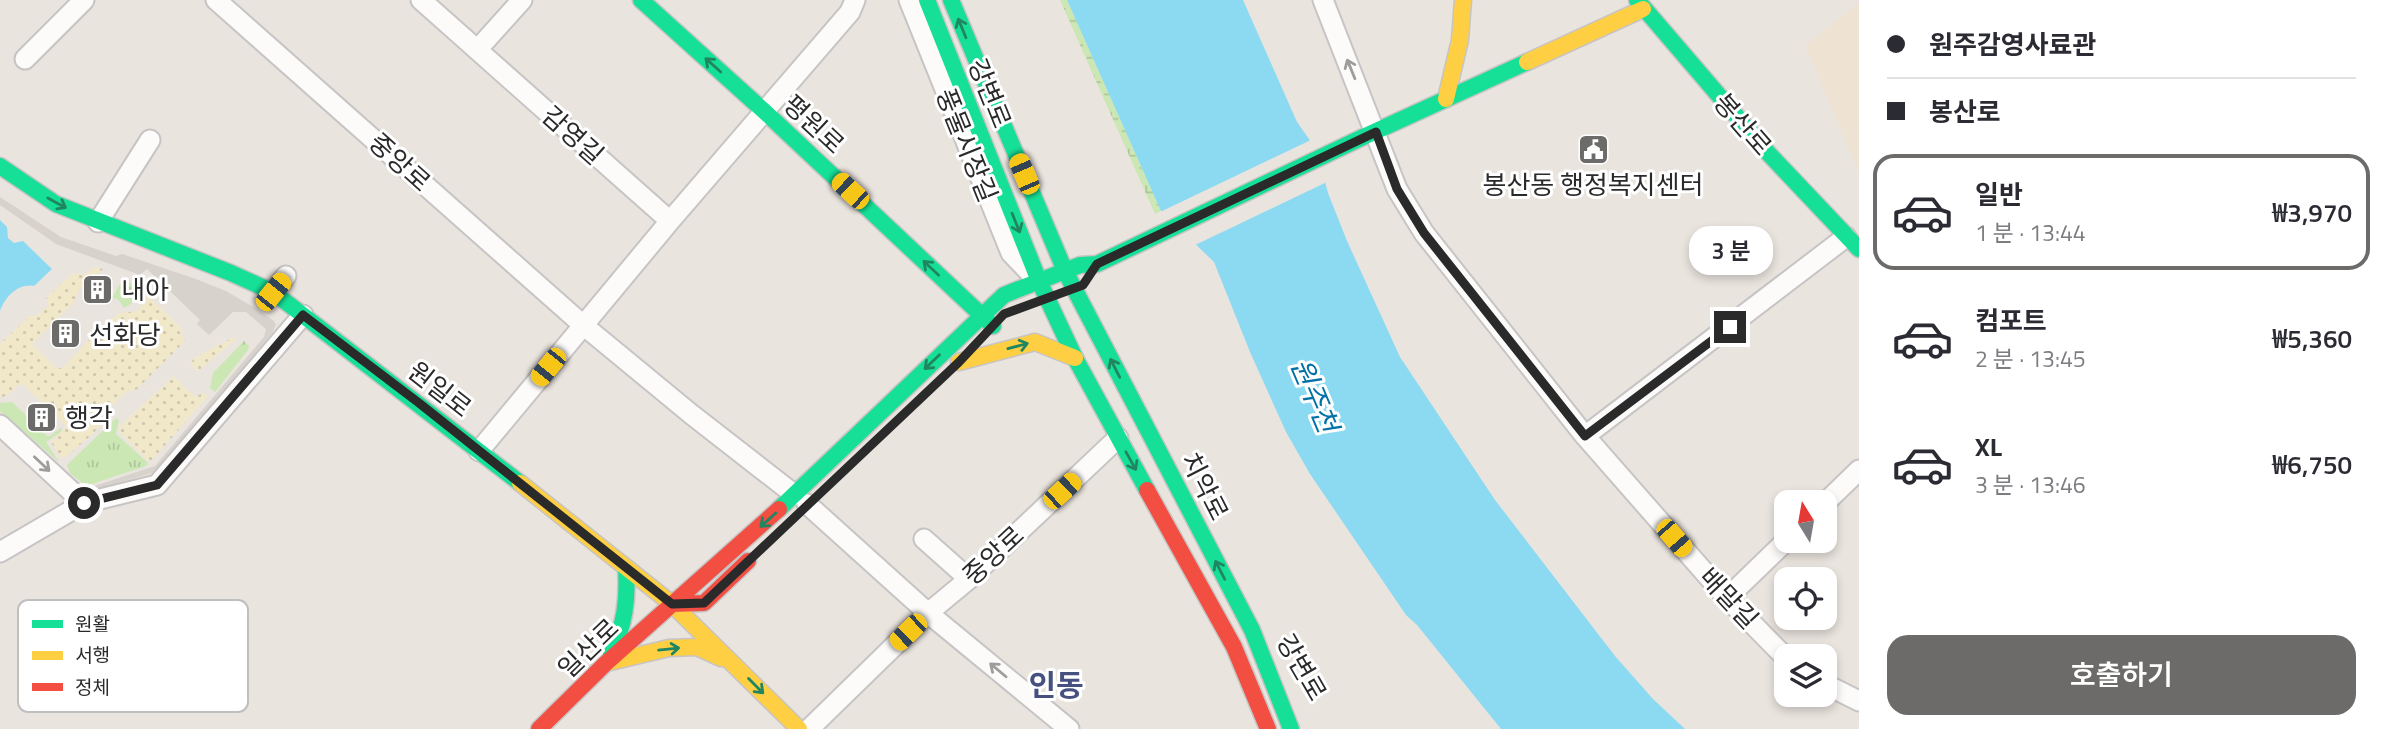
<!DOCTYPE html>
<html lang="ko">
<head>
<meta charset="utf-8">
<style>
	:root { --surface:#fff; --page:#f2f2f3; --text:#2b2b33; --muted:#7c7c81; --line:#e1e1e2; --accent:#6d6b69 }
	body { margin:0; font-family:"Titillium Web","Noto Sans KR",sans-serif; background:var(--page); color:var(--text); height:100vh; display:flex; flex-direction:column; font-size:26px; white-space:nowrap }
	* { box-sizing:border-box; margin:0 }
	p { font-size:23px; color:var(--muted) }
	.icon { flex:none; width:38px; height:38px; fill:none; stroke:currentColor; stroke-width:2; stroke-linecap:round; stroke-linejoin:round }
	.map { position:relative; flex:1; overflow:hidden }
	.drawer { display:flex; flex-direction:column; background:var(--surface); width:525px }
	.drawer>* { flex:none }
	.banner { display:grid; align-content:center; height:154px; padding:0 28px; background:var(--surface) }
	.needle { width:46px; rotate:349deg }
	.buttons { position:absolute; left:1774px; top:490px; display:grid; gap:14px }
	.buttons a { display:grid; place-items:center; width:63px; height:63px; border-radius:14px; background:var(--surface); box-shadow:0 4px 10px #0003; font-size:35px }
	.end { position:absolute; width:32px; height:32px; margin:-16px; border:9px solid #2a2a2a; background:#fff; box-shadow:0 0 0 4px #fff }
	.from { border-radius:50% }
	.bubble { position:absolute; height:49px; border-radius:21px; background:var(--surface); box-shadow:0 4px 10px #0003; font-size:23px; font-weight:600; line-height:49px; text-align:center }
	.car { position:absolute; width:21px; height:42px; margin:-21px -10px; border-radius:9px; box-shadow:0 0 5px 2px #0007; background:linear-gradient(#f5c518 24%,#345 0 40%,#f5c518 0 76%,#345 0 86%,#f5c518 0) }
	.banner b { display:flex; align-items:center; gap:24px; height:66px; font-size:26px }
	.banner b+b { border-top:2px solid var(--line) }
	.banner i { width:18px; height:18px; background:var(--text) }
	ul { padding:0; list-style:none }
	li { display:flex; align-items:center; gap:21px; height:116px; margin:0 14px 10px; padding:0 14px; border:4px solid transparent; border-radius:21px }
	li div { flex:1 }
	li b { display:block; font-size:26px }
	li em { font-style:normal; font-weight:600 }
	li.current { border-color:var(--accent) }
	li>.icon { width:63px; height:63px; stroke-width:1.5 }
	.primary-button { display:flex; gap:14px; margin-top:auto; padding:14px 28px }
	.primary-button a { flex:1; height:80px; border-radius:21px; background:var(--accent); color:#fff; font-size:28px; font-weight:600; line-height:80px; text-align:center }
	main { display:flex; flex:1; min-height:0 }
	.map>svg:first-child { display:block }
	.education { fill:#eee3d2 }
	.grass { fill:url(#grass-tufts) }
	.wetland { fill:url(#wetland-marsh) }
	.sand { fill:url(#sand-dots) }
	.plaza { fill:#d8d2cd }
	.water { fill:#8cdaf2 }
	.pier { fill:#eae4de }
	.lines { fill:none; stroke-linecap:round; stroke-linejoin:round }
	.street-casing { stroke:#c7c4c5; stroke-width:23 }
	.fast-casing { stroke:#c7c4c5; stroke-width:19 }
	.slow-casing { stroke:#c7c4c5; stroke-width:19 }
	.jam-casing { stroke:#c7c4c5; stroke-width:19 }
	.street { stroke:#fcfbfa; stroke-width:19 }
	.fast { stroke:#16e098; stroke-width:16 }
	.slow { stroke:#ffcf43; stroke-width:16 }
	.jam { stroke:#f24e42; stroke-width:16 }
	.oneway { stroke:#208561 }
	.oneway2 { stroke:#9e9d9c }
	.route { stroke:#2a2a2a; stroke-width:9 }
	.labels { text-anchor:middle; dominant-baseline:central; stroke-width:6; stroke-linejoin:round; paint-order:stroke }
	.street-label { font-size:26px; fill:#2a2a2a; stroke:#fff }
	.poi-label { font-size:26px; fill:#2a2a2a; stroke:#fff; text-anchor:start }
	.water-label { font-size:28px; font-style:italic; fill:#0171a7; stroke:#fff }
	.quarter-label { font-size:30px; font-weight:bold; fill:#46517f; stroke:#fff }
	.key { fill:#fff; stroke:#bfbfbf; stroke-width:2 }
	.key-label { font-size:19px; fill:#2a2a2a }
</style>
</head>
<body>
<main>
<div class="map">
<svg width="1859" height="729" viewBox="0 0 1859 729">
	<defs>
		<pattern id="grass-tufts" width="24" height="20" patternUnits="userSpaceOnUse" patternTransform="scale(1.75)"><rect width="24" height="20" fill="#cbe7b4"/><path d="M3 7l-1-3M5 7V3M7 7l1-3M15 17l-1-3M17 17v-4M19 17l1-3" fill="none" stroke="#aec69b"/></pattern>
		<pattern id="wetland-marsh" width="20" height="14" patternUnits="userSpaceOnUse" patternTransform="scale(1.75)"><rect width="20" height="14" fill="#cbe7b4"/><path d="M1 5h8M5 5V1M11 12h8M15 12V8" fill="none" stroke="#aec69b"/></pattern>
		<pattern id="sand-dots" width="8" height="8" patternUnits="userSpaceOnUse" patternTransform="scale(1.75)"><rect width="8" height="8" fill="#f1e8ca"/><path d="M2 2h.1M6 6h.1" fill="none" stroke="#cfc7ae" stroke-width="1.8" stroke-linecap="round"/></pattern>
	</defs>
	<rect width="100%" height="100%" fill="#eae4de"/>
	<path class="education" d="M1859,2V172L1805,46Z"/>
	<path class="grass" d="M126,278L138,290L131,304L124,308L118,299L112,298L122,280Z
		M244,341L249,346L248,350L215,392L210,388L213,373Z
		M12,402L47,436H50L62,427L61,432L46,442L59,462L0,411V403Z
		M116,418L119,420L116,434L148,463L146,466L86,486L70,473L67,465Z"/>
	<path class="wetland" d="M1060,0H1067L1161,211L1155,214Z"/>
	<path class="sand" d="M95,267L103,269L78,291L75,301L32,344L57,369L64,367L104,323H108L119,313L138,311L145,301L144,292L182,329L181,335L185,341L135,391L129,390L111,406C108,425 81,443 67,456L61,458L51,442L67,427L23,384C13,386 11,397 0,397V344L29,316H36L49,305L46,298L73,273L84,275Z
		M236,336V339L198,371L190,365L194,358Z
		M174,376L188,391L197,397L202,392L208,396L152,460L148,461L119,432V427Z"/>
	<path class="plaza" d="M0,197L61,237L116,256L122,254L196,279L226,291L257,309L274,321L276,325L272,333L155,472L81,494L0,421V413L85,489L155,466L264,337L266,329L246,312H233L209,335L197,324L200,320L147,269L140,275L56,244L0,205Z"/>
	<path class="water" d="M1067,0H1243L1297,122L1309,139L1322,170L1328,193L1347,241L1400,357L1495,500L1615,656L1653,699L1685,729H1501L1417,625L1406,615L1310,474L1286,432L1250,352L1214,262L1161,211Z
		M0,220L7,227L8,238L14,243L23,241L52,269L34,286C18,283 5,297 0,311Z"/>
	<path class="pier" d="M1313,139L1329,181L1193,246L1158,213Z"/>
	<g class="lines">
		<defs>
			<path id="street" d="M216,0L583,325L691,414L795,495
				M421,0L670,221
				M909,0L1011,253L1032,275
				M1323,0L1397,189L1424,233L1585,436L1727,598L1787,659
				M477,50L522,0
				M25,59L84,0
				M98,222L150,140
				M273,292L286,276
				M0,425L84,503
				M1585,436L1846,237
				M479,451L670,221L850,12L855,0
				M1825,503L1859,470
				M807,504L928,613L1069,729
				M924,539L969,579
				M0,552L84,503L157,485L303,315
				M1727,598L1787,540
				M1825,684L1859,701
				M809,729L928,613L969,579L1118,438"/>
			<path id="fast" d="M641,0L764,111L993,326
				M927,0L1039,281L1075,358L1147,490
				M951,0L1065,271L1252,630L1291,729
				M1637,0L1769,154L1859,249
				M0,166L56,204L231,273L273,292L520,483
				M779,509L1004,295L1080,265L1097,264L1361,138L1527,62
				M611,653C625,625 628,599 626,568"/>
			<path id="slow" d="M1527,62L1643,9
				M1446,99L1460,40L1463,0
				M959,362L1035,342L1075,358
				M520,483L672,604L799,729
				M610,662L669,648L697,647L721,658"/>
			<path id="jam" d="M1147,490L1234,647L1268,729
				M672,604L704,603L748,561
				M539,729L605,664L779,509"/>
		</defs>
		<use href="#street" class="street-casing"/>
		<use href="#fast" class="fast-casing"/>
		<use href="#slow" class="slow-casing"/>
		<use href="#jam" class="jam-casing"/>
		<use href="#street" class="street"/>
		<use href="#fast" class="fast"/>
		<use href="#slow" class="slow"/>
		<use href="#jam" class="jam"/>
	</g>
	<defs><path id="oneway-shaft" d="M-6 0H5M1.5-3L5.5 0L1.5 3" fill="none" stroke-width="1.6" stroke-linecap="round" stroke-linejoin="round" transform="scale(1.75)"/></defs>
	<g class="oneway">
		<use href="#oneway-shaft" transform="translate(962 28) rotate(-112)"/>
		<use href="#oneway-shaft" transform="translate(713 65) rotate(-138)"/>
		<use href="#oneway-shaft" transform="translate(57 203) rotate(29)"/>
		<use href="#oneway-shaft" transform="translate(1016 223) rotate(68)"/>
		<use href="#oneway-shaft" transform="translate(931 268) rotate(-137)"/>
		<use href="#oneway-shaft" transform="translate(1018 346) rotate(-15)"/>
		<use href="#oneway-shaft" transform="translate(932 362) rotate(136)"/>
		<use href="#oneway-shaft" transform="translate(1115 368) rotate(-117)"/>
		<use href="#oneway-shaft" transform="translate(1131 461) rotate(61)"/>
		<use href="#oneway-shaft" transform="translate(768 520) rotate(138)"/>
		<use href="#oneway-shaft" transform="translate(1220 570) rotate(-117)"/>
		<use href="#oneway-shaft" transform="translate(669 649) rotate(-6)"/>
		<use href="#oneway-shaft" transform="translate(756 686) rotate(45)"/>
	</g>
	<g class="oneway2">
		<use href="#oneway-shaft" transform="translate(1351 69) rotate(-112)"/>
		<use href="#oneway-shaft" transform="translate(42 464) rotate(43)"/>
		<use href="#oneway-shaft" transform="translate(998 670) rotate(-140)"/>
	</g>
	<g class="lines">
		<path class="route" d="M84,503L157,485L303,315L419,403L672,604L704,603L959,362L1004,314L1083,285L1097,264L1376,132L1397,189L1424,233L1585,436L1730,327"/>
	</g>
	<defs>
		<symbol id="civic-square" viewBox="-11 -11 22 22"><rect x="-9" y="-9" width="18" height="18" rx="4" fill="#6d6b69" stroke="#fff"/><path d="M-.6-6.5H3V-4.5H.6V-3L4-1V1h2V6H-6V1h2V-1L-.6-3ZM-1.2 2.5V6h2.4V2.5Z" fill="#fff"/></symbol>
		<symbol id="building-square" viewBox="-11 -11 22 22"><rect x="-9" y="-9" width="18" height="18" rx="4" fill="#6d6b69" stroke="#fff"/><path d="M-4-6H4V6H1V3H-1V6H-4ZM-2.5-4.3h1.7v1.8h-1.7ZM.8-4.3h1.7v1.8H.8ZM-2.5-1h1.7V.8h-1.7ZM.8-1h1.7V.8H.8Z" fill="#fff"/></symbol>
	</defs>
	<g fill-rule="evenodd">
		<use href="#civic-square" x="1576" y="132" width="35" height="35"/>
		<use href="#building-square" x="80" y="272" width="35" height="35"/>
		<use href="#building-square" x="48" y="316" width="35" height="35"/>
		<use href="#building-square" x="24" y="400" width="35" height="35"/>
	</g>
	<g class="labels">
		<g class="street-label">
			<text transform="translate(990 93) rotate(68)">강변로</text>
			<text transform="translate(814 124) rotate(43)">평원로</text>
			<text transform="translate(1743 124) rotate(49)">봉산로</text>
			<text transform="translate(573 135) rotate(42)">감영길</text>
			<text transform="translate(967 145) rotate(68)">풍물시장길</text>
			<text transform="translate(400 162) rotate(42)">중앙로</text>
			<text transform="translate(440 389) rotate(38)">원일로</text>
			<text transform="translate(1205 486) rotate(63)">치악로</text>
			<text transform="translate(993 555) rotate(-43)">중앙로</text>
			<text transform="translate(1729 598) rotate(47)">배말길</text>
			<text transform="translate(588 648) rotate(-44)">일산로</text>
			<text transform="translate(1302 667) rotate(60)">강변로</text>
		</g>
		<g class="poi-label">
			<text x="1593" y="184" text-anchor="middle">봉산동 행정복지센터</text>
			<text x="121" y="289">내아</text>
			<text x="89" y="334">선화당</text>
			<text x="65" y="417">행각</text>
		</g>
		<g class="water-label">
			<text transform="translate(1315 395) rotate(67)">원주천</text>
		</g>
		<g class="quarter-label">
			<text x="1056" y="685">인동</text>
		</g>
	</g>
	<rect x="18" y="600" width="230" height="112" rx="10" class="key"/>
	<rect x="32" y="620" width="31" height="8" fill="#16e098"/>
	<rect x="32" y="651" width="31" height="9" fill="#ffcf43"/>
	<rect x="32" y="683" width="31" height="8" fill="#f24e42"/>
	<g class="key-label">
		<text x="75" y="631">원활</text>
		<text x="75" y="662">서행</text>
		<text x="75" y="694">정체</text>
	</g>
</svg>
<div class="buttons">
<a><svg class="needle" viewBox="-14 -14 28 28"><path d="M0-13l5 13h-10z" fill="#e53935"/><path d="M0 13l5-13h-10z" fill="#7c7c81"/></svg></a>
<a><svg class="icon" aria-label="locate" viewBox="0 0 24 24"><circle cx="12" cy="12" r="6"/><path d="M12 2v4M12 18v4M2 12h4M18 12h4"/></svg></a>
<a><svg class="icon" aria-label="layers" viewBox="0 0 24 24"><path d="M12 4l9 5-9 5-9-5zM3 14l9 5 9-5"/></svg></a>
</div>
<i class="end from" style="left:84px;top:503px"></i>
<i class="end" style="left:1730px;top:327px"></i>
<div class="bubble" style="left:1689px;top:226px;width:84px">3 분</div>
<i class="car" style="left:1024px;top:174px;rotate:337deg"></i>
<i class="car" style="left:850px;top:191px;rotate:313deg"></i>
<i class="car" style="left:273px;top:292px;rotate:39deg"></i>
<i class="car" style="left:548px;top:367px;rotate:219deg"></i>
<i class="car" style="left:1062px;top:491px;rotate:47deg"></i>
<i class="car" style="left:1674px;top:538px;rotate:139deg"></i>
<i class="car" style="left:908px;top:632px;rotate:226deg"></i>
</div>
<section class="drawer">
<div class="banner">
<b><i class="from"></i>원주감영사료관</b>
<b><i></i>봉산로</b>
</div>
<ul>
<li class="current"><svg class="icon" aria-label="car" viewBox="0 0 24 24"><path d="M5 17H2v-5l4-1 3-4h7l3 4 3 1v5h-3M9 17h6M6 11h13"/><circle cx="7" cy="17" r="2"/><circle cx="17" cy="17" r="2"/></svg><div><b>일반</b><p>1 분 · 13:44</p></div><em>₩3,970</em></li>
<li><svg class="icon" aria-label="car" viewBox="0 0 24 24"><path d="M5 17H2v-5l4-1 3-4h7l3 4 3 1v5h-3M9 17h6M6 11h13"/><circle cx="7" cy="17" r="2"/><circle cx="17" cy="17" r="2"/></svg><div><b>컴포트</b><p>2 분 · 13:45</p></div><em>₩5,360</em></li>
<li><svg class="icon" aria-label="car" viewBox="0 0 24 24"><path d="M5 17H2v-5l4-1 3-4h7l3 4 3 1v5h-3M9 17h6M6 11h13"/><circle cx="7" cy="17" r="2"/><circle cx="17" cy="17" r="2"/></svg><div><b>XL</b><p>3 분 · 13:46</p></div><em>₩6,750</em></li>
</ul>
<div class="primary-button"><a>호출하기</a></div>
</section>
</main>
</body>
</html>
